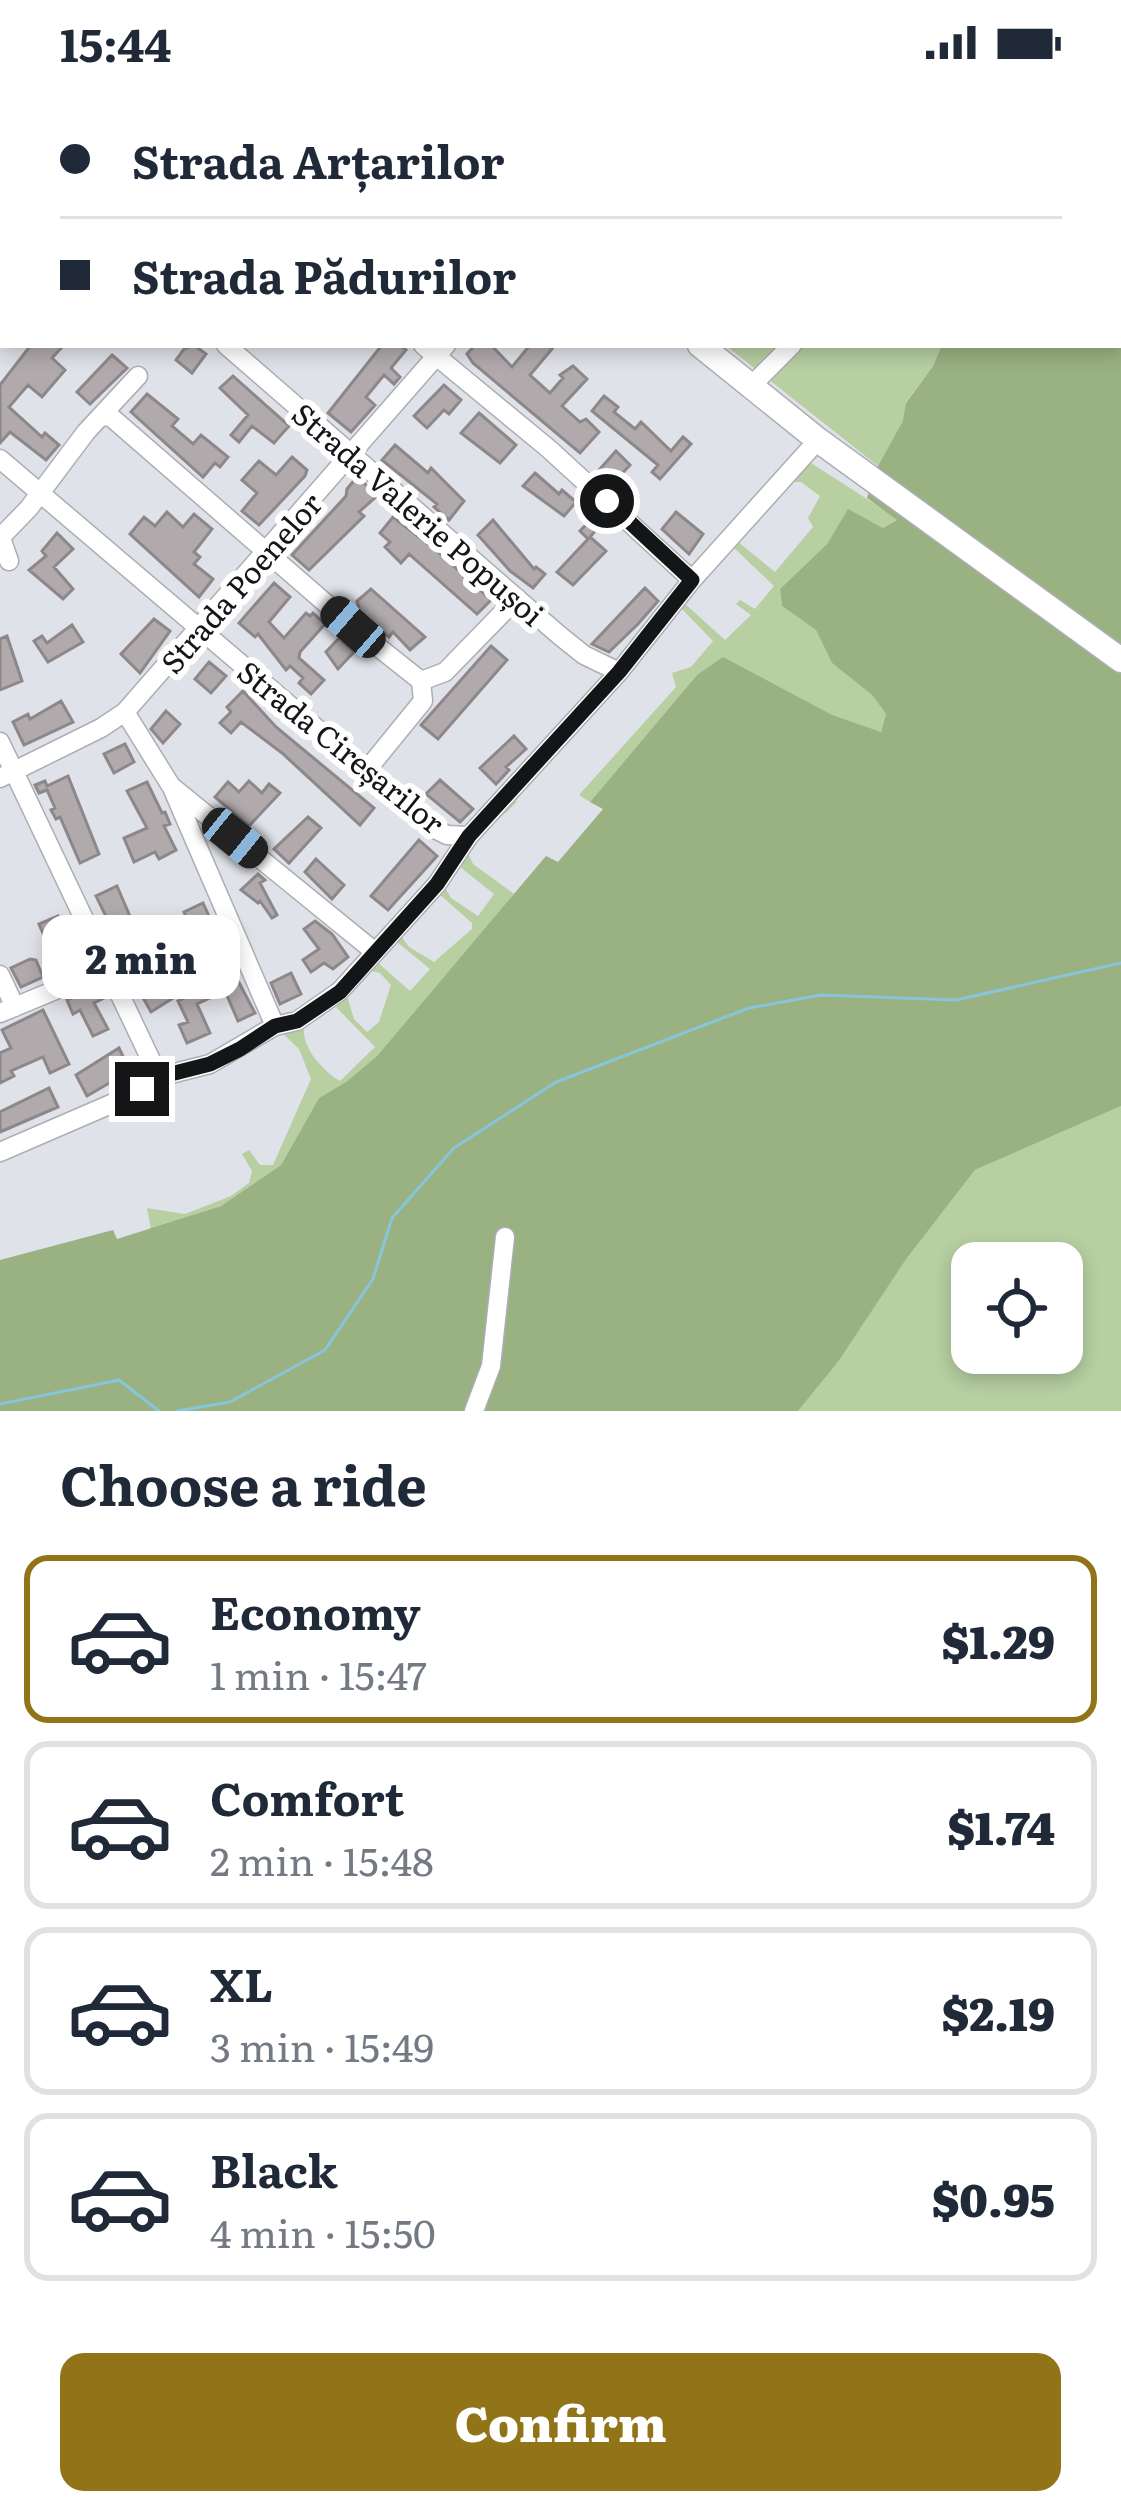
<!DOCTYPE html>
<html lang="en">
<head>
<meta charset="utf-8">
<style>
	:root { --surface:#fff; --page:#f2f2f3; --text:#1f2937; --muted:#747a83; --line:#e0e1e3; --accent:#917318 }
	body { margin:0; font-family:Literata,serif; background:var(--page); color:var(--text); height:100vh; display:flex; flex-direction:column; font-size:45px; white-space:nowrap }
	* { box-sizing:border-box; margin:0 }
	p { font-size:39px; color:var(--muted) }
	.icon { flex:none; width:66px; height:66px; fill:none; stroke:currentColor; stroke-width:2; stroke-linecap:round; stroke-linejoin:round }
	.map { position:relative; height:1327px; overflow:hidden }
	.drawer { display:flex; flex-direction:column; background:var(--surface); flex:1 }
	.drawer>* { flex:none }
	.top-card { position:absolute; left:0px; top:0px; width:1122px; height:264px; box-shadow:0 6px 18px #0003; display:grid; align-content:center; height:264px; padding:0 60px; background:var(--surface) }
	.fabs { position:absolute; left:951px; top:1158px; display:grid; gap:24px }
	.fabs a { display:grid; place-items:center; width:132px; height:132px; border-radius:24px; background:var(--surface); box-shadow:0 6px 18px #0003; font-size:60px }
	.end { position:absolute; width:54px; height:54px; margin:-27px; border:15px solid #141517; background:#fff; box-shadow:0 0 0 6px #fff }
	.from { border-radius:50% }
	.bubble { position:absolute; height:84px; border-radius:24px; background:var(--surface); box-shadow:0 6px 18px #0003; font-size:39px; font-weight:800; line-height:84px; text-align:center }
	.car { position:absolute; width:36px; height:72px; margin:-36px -18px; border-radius:15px; box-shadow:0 0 9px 3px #0007; background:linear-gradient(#222 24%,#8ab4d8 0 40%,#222 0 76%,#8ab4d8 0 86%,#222 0) }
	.top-card b { display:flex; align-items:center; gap:42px; height:114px; font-size:45px }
	.top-card b+b { border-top:3px solid var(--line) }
	.top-card i { width:30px; height:30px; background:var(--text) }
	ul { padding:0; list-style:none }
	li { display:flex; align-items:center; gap:36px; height:168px; margin:0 24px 18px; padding:0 36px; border:6px solid var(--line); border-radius:24px }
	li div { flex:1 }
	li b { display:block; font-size:45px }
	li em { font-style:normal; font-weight:800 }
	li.selected { border-color:var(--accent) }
	li>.icon { width:108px; height:108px; stroke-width:1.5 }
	h2 { padding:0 60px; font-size:54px; line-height:144px }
	.primary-button { display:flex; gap:24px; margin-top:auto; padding:24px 60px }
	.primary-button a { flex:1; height:138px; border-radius:24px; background:var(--accent); color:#fff; font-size:48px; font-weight:800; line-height:138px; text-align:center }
	.status { display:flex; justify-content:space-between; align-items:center; height:84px; padding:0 60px; background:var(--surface); direction:ltr }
	.status svg { height:33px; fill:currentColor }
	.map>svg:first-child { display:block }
	.green { fill:#b7cfa1; fill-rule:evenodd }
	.forest { fill:#9ab182 }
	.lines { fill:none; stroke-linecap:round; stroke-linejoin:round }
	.stream { stroke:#87c5db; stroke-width:3 }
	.building { fill:#b1aaad; stroke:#8e878a; stroke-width:3 }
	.minor-casing { stroke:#acaeb4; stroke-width:21 }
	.major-casing { stroke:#acaeb4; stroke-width:27 }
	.minor { stroke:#fff; stroke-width:18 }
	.major { stroke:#fff; stroke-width:24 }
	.route { stroke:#141517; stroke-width:15 }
	.labels { text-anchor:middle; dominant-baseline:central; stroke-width:12; stroke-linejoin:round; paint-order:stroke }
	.street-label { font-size:30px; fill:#141517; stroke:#fff }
</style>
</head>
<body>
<div class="status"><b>15:44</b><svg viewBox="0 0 49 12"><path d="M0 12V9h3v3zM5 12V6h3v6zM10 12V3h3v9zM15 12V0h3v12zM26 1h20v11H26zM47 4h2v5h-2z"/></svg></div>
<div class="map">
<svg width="1121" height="1327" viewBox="0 0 1121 1327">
	<rect width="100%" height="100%" fill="#e0e2e9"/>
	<path class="green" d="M725,261H942L933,282L906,318L904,337L878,382Z
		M811,379L898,435L883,444L848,426L827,460L780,505L782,522L816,546L832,579L872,611L886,630L881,648L697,591L590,718L579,711L676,603L672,589L691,583L713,557L681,524L683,518L725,556L751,531L736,520L740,516L755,525L774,502L733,463L738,458L775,488L813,443L808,434L820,412L801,398H792Z
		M518,717L466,765L473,780L514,810L377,972L346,998L319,1014L281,1081L221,1122L151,1145L147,1124L185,1130L231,1112L249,1099L252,1087L242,1070L249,1066L260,1081H273L311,995L299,965L278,945L305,934L500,722ZM460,783L494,810L478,832L451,814L444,802ZM438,809L472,839V845L434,878L409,863L401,852ZM397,858L430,885L410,907L377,878ZM366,886L380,889L391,901L379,938L367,948L354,935L347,912ZM335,922L375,963L340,997C322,986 302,964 304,943Z
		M1121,1022V1327H798L838,1278L907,1174L975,1086ZM972,1179H1062V1269H972Z"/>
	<path class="forest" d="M914,0H1121V1022L975,1086L907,1174L838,1278L798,1327H0V1176L113,1146L117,1155L221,1122L281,1081L319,1014L346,998L377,972L546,772L558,778L603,725L590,718L697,591L723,573L832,631L881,648L886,630L872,611L832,579L816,546L782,522L780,505L827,460L848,425L883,444L897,436L867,414L878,382L903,337L906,319L933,282L942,261H1119V3H914Z"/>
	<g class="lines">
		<path class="stream" d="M0,1320L119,1296L159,1327
			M177,1327L230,1318L325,1266L373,1195L392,1134L454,1064L556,998L749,924L821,911L956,916L1121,879"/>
	</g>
	<path class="building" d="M31,261H64L52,274L65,286L42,313L28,301L9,323L42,353L45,349L59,361L46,376L10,348L0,359V301Z
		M194,261L206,270L192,289L176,276L184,265Z
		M382,261H400L406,266L391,284L400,293L394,300L384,291L366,313L375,321L351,348L328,329Z
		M475,261H491L512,283L530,261H547L552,265L530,291L550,309L563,294L560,291L573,282L587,295L562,322L580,338L586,335L599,348L580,369L473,279L467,270Z
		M112,271L127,284L90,320L77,308Z
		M233,292L289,342L274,359L252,342L239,358L231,351L248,331L220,304Z
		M444,301L461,316L449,330L444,326L427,344L414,332Z
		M147,310L178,335L172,342L193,360L201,351L228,373L220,383L215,379L203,393L131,328Z
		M604,312L618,323L614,328L635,345L641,338L671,367L683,353L691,360L660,395L652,388L658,381L592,327Z
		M479,329L516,361L500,379L461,349Z
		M395,361L428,389L431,384L464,417L449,436L434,423L437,420L382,376Z
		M616,367L630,381L615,397L599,386Z
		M292,373L307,386L305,392L259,441L242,427L257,409L242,396L259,377L276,391Z
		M535,389L559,410L562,406L576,418L564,432L523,402Z
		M357,393L378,411L359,428L364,432L309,486L292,471L346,412L347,405Z
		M167,428L183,443L194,430L212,445L194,468L200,473L194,480L213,495L199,513L130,450L144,433L155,442Z
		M676,428L703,450L689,470L662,445Z
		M595,431L603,438L590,453L606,467L573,501L557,488L588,455L580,447Z
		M393,433L437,467L491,516L477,530L409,470L401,479L385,463L390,458L380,449Z
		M493,436L534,485L536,483L545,490L533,504L510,487L478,451Z
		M57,449L73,465L54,483L73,505L63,515L29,486L46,472L42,467Z
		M274,499L290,513L269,538L284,554L306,529L310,532L313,529L325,540L300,568L299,574L324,596L311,610L299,599L303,594L290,582L286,586L258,550L255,553L239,539Z
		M645,504L658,517L638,540L609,568L592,560Z
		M371,505L425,553L410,566L393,548L389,553L360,528L357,517Z
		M154,535L170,547L140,589L121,570Z
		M72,541L83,558L48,578L34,557L42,552L47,559Z
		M7,552L22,597L0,606V555Z
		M339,554L354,568L338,585L326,568Z
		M491,562L507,576L438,655L421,641Z
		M209,578L226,592L211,609L195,595Z
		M243,607L276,643L374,724L360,741L282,669L241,638L231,649L220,639L231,628L227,623Z
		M61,617L73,638L24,661L13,638L28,630L30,635Z
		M166,627L180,640L163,659L151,645Z
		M514,652L526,665L506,683L509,686L496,700L480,684Z
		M125,660L134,678L114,689L104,670Z
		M68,692L99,770L80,779L60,733L56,735L51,726L55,724L47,706L39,709L35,701L45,697L47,702Z
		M440,696L473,725L460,738L426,710Z
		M249,697L262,709L269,700L280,709L249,742L215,713L228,698L239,708Z
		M147,698L162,729L165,728L170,740L164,742L176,766L159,775L155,768L134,778L124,754L147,744L127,707Z
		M308,733L321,744L289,779L274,765Z
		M419,756L437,772L388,826L371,812Z
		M316,775L344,801L332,815L305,788Z
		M258,790L265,796L260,799L277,831L272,834L260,817L258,819L241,806Z
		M117,802L138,851L161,841L165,850L188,838L184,828L203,819L212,839L145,869L151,879L133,888L96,812Z
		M58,832L67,852L48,861L39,840Z
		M315,837L332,850L348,873L333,885L324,879L311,888L303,876L319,865L304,845Z
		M225,869L231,874L238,890L235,891L255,929L238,937L225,907L197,920L210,949L187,959L179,941L188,938L178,917L202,906L198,899L214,892L207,877Z
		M30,875L36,876L43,893L21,903L11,884Z
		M291,889L301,910L280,920L271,899Z
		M162,897L173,914L151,928L142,912Z
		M101,902L106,913L94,919L108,945L93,952L80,926L73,930L67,916Z
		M43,926L69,980L50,989L43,973L11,987L14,992L0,999V969L11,964L2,946Z
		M119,964L130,987L87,1012L76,991Z
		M49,1004L58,1023L0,1048V1028Z"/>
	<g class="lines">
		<defs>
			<path id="minor" d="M154,0L156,3
				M201,3L204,0
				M543,3L550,0
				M0,31L3,34
				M0,232L3,229
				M226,261L559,551L584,571L619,588
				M423,261L549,365L692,496
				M751,302L792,261
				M103,332L111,333L353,543L421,597
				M0,375L435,745L447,751L469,752
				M0,454L29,424L86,348L138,292
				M1,454L9,477
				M125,628L171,702L375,868
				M0,658L159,993
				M366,687L423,617L421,597L445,588L517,514
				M0,694L101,644L125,628L446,261
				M173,706L275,942
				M0,891L15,923
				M0,929L106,885
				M0,1068L125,1014L159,993L210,980L275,942L297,937L340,907L437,800L469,752L619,588L692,496L818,356
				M474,1327L491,1282L505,1153"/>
			<path id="major" d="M401,0L404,3
				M700,261L818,356L1121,576"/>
		</defs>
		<use href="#minor" class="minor-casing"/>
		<use href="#major" class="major-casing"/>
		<use href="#minor" class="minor"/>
		<use href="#major" class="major"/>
	</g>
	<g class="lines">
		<path class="route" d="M142,1005L159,993L210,980L240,965L275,942L297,937L340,908L437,800L469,752L619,588L692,496L607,417"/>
	</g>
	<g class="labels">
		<g class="street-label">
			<text transform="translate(419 429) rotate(41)">Strada Valerie Popușoi</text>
			<text transform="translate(240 498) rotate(-49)">Strada Poenelor</text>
			<text transform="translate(342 662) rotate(39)">Strada Cireșarilor</text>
		</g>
	</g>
</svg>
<div class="fabs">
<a><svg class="icon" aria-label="locate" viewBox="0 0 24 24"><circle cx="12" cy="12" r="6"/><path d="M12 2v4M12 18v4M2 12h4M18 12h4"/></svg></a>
</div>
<i class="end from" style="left:607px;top:417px"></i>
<i class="end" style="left:142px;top:1005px"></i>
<div class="bubble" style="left:42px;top:831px;width:198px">2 min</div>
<i class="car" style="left:353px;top:543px;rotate:311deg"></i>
<i class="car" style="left:235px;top:754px;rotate:129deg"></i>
<div class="top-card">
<b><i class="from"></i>Strada Arțarilor</b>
<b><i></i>Strada Pădurilor</b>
</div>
</div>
<section class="drawer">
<h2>Choose a ride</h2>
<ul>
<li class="selected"><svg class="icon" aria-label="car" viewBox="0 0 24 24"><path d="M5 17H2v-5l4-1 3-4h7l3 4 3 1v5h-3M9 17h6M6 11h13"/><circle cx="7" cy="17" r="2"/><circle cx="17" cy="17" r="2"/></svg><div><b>Economy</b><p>1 min · 15:47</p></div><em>$1.29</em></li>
<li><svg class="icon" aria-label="car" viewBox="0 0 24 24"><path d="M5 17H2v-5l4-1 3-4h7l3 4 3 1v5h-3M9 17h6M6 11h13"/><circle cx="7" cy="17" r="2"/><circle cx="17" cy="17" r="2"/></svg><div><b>Comfort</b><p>2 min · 15:48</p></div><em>$1.74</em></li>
<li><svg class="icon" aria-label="car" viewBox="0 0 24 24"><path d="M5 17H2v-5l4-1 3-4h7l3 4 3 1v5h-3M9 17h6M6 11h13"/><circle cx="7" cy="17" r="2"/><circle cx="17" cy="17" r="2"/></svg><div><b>XL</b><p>3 min · 15:49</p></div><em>$2.19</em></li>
<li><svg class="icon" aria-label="car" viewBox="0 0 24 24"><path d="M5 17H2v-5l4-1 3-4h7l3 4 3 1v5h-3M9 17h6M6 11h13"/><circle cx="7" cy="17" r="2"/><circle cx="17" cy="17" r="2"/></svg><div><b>Black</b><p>4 min · 15:50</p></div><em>$0.95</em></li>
</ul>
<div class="primary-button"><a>Confirm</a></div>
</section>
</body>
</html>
